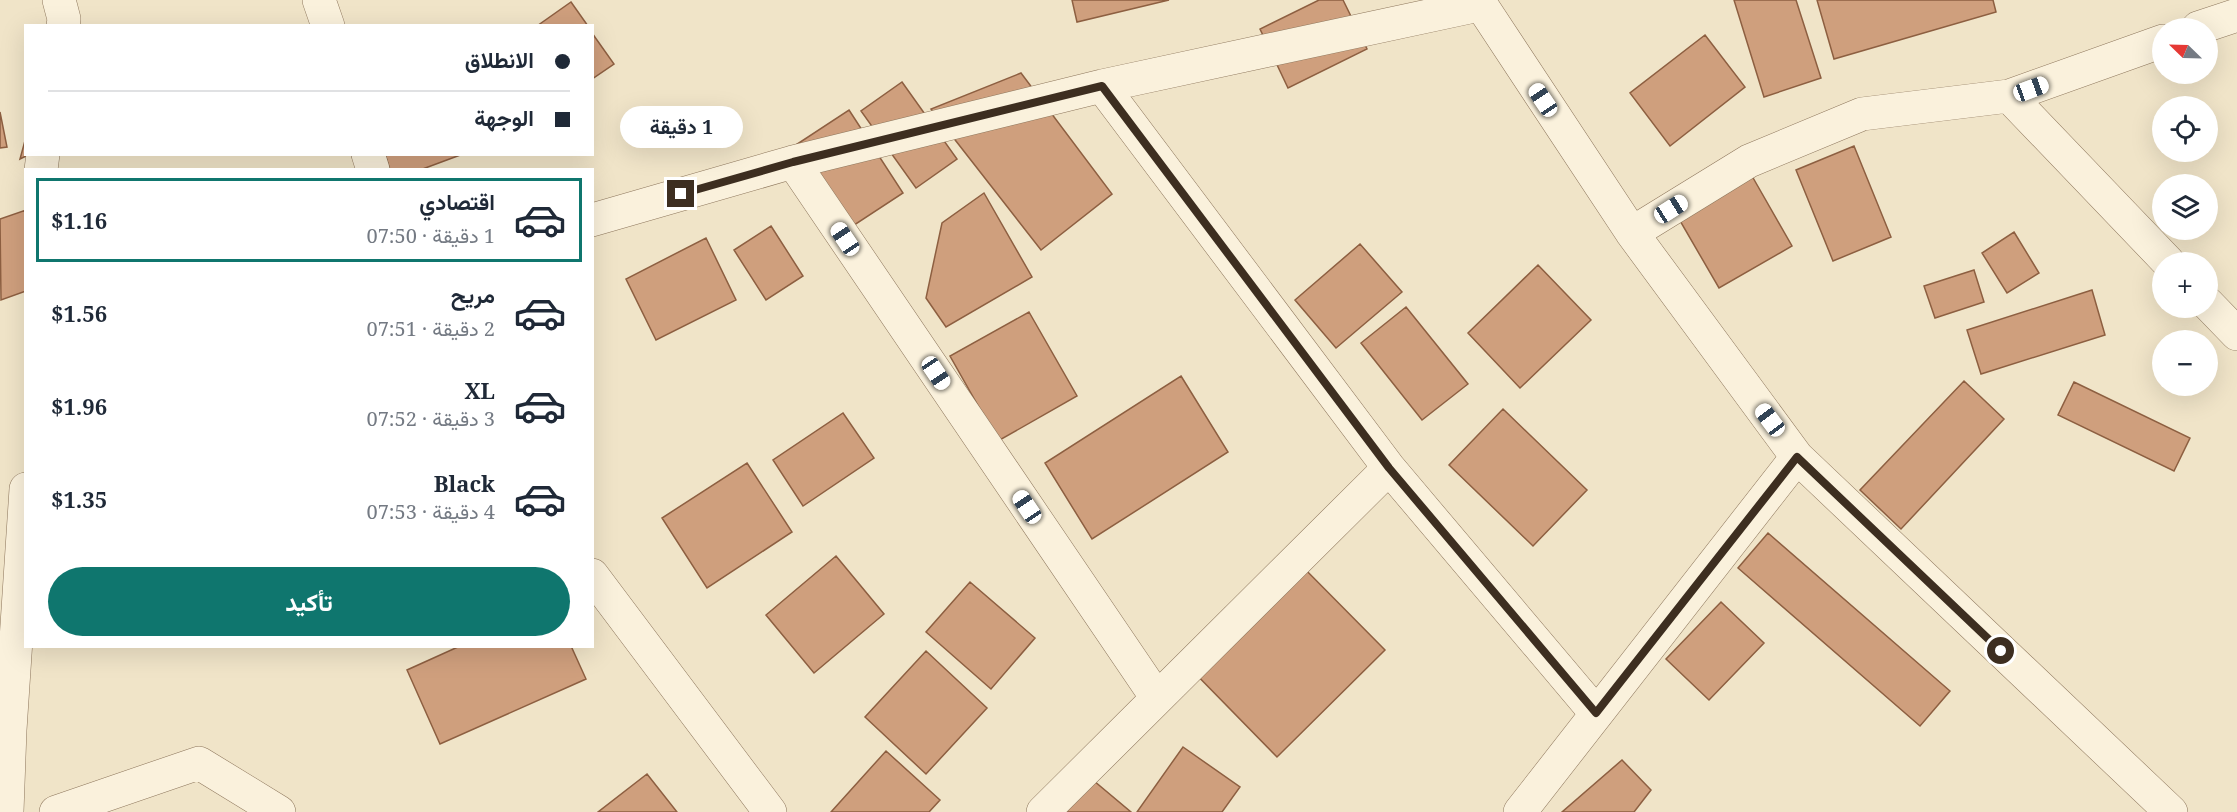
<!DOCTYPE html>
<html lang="ar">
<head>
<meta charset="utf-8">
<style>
	:root { --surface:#fff; --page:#f2f2f3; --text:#1f2937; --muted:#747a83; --line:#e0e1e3; --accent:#0f766e }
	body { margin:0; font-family:"Noto Serif",Vazirmatn,serif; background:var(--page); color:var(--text); direction:rtl; height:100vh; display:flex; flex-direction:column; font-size:22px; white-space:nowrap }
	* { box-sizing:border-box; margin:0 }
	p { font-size:20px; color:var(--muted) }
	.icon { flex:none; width:33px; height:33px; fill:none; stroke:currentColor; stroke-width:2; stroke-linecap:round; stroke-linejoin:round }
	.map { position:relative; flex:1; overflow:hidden; direction:ltr }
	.side { position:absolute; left:24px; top:168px; width:570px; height:480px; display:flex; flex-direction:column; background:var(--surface); border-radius:0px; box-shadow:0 6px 24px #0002; direction:rtl }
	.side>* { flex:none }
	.banner { position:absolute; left:24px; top:24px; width:570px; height:132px; border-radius:0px; box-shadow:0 6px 24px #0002; direction:rtl; display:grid; align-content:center; height:132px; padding:0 24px; background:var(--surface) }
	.needle { width:39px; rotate:293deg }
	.fabs { position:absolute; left:2152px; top:18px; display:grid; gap:12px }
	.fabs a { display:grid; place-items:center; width:66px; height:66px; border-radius:50%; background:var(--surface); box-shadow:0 6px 24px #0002; font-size:30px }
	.end { position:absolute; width:27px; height:27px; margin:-14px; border:8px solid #3d2e20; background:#fff; box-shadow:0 0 0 3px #fff }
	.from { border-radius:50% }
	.bubble { position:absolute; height:42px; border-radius:21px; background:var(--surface); box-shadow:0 6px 24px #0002; font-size:20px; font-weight:700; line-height:42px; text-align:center; direction:rtl }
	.car { position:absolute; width:18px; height:36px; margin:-18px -9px; border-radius:8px; box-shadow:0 0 4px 2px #0007; background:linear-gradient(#fff 24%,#345 0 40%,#fff 0 76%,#345 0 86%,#fff 0) }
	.banner b { display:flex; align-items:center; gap:21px; height:57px; font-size:22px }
	.banner b+b { border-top:2px solid var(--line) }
	.banner i { width:15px; height:15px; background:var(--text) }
	ul { padding:10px 0 0; list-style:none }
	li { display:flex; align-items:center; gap:18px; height:84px; margin:0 12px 9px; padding:0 12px; border:3px solid transparent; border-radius:0px }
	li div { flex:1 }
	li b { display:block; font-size:22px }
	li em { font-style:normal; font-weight:700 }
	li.on { border-color:var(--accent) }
	li>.icon { width:54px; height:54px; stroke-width:1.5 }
	.cta { display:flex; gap:12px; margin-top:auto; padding:12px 24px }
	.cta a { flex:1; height:69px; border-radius:36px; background:var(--accent); color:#fff; font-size:24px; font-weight:700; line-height:69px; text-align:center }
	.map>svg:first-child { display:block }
	.building { fill:#cf9f7d; stroke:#8d5f41; stroke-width:1.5 }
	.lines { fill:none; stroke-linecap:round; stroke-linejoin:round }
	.street-casing { stroke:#8d765c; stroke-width:34 }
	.street { stroke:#faf1dc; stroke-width:33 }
	.route { stroke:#3d2e20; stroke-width:8 }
</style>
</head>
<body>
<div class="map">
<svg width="2237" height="812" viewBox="0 0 2237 812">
	<rect width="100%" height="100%" fill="#f0e4c8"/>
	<path class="building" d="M1072,0H1169L1077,22Z
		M1319,0H1343L1367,49L1288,88L1260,29Z
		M1734,0H1796L1821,78L1764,97Z
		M1817,0H1993L1996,12L1834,59Z
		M571,2L588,26H537Z
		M592,33L614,64L592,79Z
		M1705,35L1745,87L1670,146L1630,93Z
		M1021,73L1112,194L1041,250L931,109Z
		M902,82L957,159L916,188L861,111Z
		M849,110L903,193L836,237L782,154Z
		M0,112L7,147L0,148Z
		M26,137V154H30L20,159Z
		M1854,146L1891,237L1833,261L1796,170Z
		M385,154H463L420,170H390Z
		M1752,176L1792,246L1719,288L1679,219Z
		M984,193L1032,277L946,327L926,298L942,223Z
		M26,210V291L1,300L0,219Z
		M771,226L803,276L766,300L734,250Z
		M2014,232L2039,273L2007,293L1982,253Z
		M706,238L736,300L656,340L626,279Z
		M1360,244L1402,292L1336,348L1295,300Z
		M1538,265L1591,320L1520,388L1468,333Z
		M1974,270L1984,302L1935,318L1924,286Z
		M2092,290L2105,335L1981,374L1967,330Z
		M1406,307L1468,384L1422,420L1361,343Z
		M1029,312L1077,396L998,441L950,356Z
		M1181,376L1228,452L1092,539L1045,463Z
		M1964,381L2004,419L1901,529L1860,490Z
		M2074,382L2190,438L2174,471L2058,415Z
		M1503,409L1587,490L1533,546L1449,465Z
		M843,413L874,458L803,506L773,460Z
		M747,463L792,532L707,588L662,518Z
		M1768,533L1950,691L1920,726L1738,568Z
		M1291,555L1385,650L1277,757L1184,662Z
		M836,556L884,614L814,673L766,615Z
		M970,582L1035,638L991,689L926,632Z
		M1721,602L1764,643L1709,700L1666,659Z
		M460,646H571L586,679L440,744L407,670Z
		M926,651L987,708L926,774L865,717Z
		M1183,747L1240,787L1222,812H1137Z
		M886,751L940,800L929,812H831Z
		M1622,760L1651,790L1634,812H1562Z
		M1075,765L1131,812H1036Z
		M647,774L677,812H598Z"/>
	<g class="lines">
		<defs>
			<path id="street" d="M59,0L64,19L63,26
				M319,0L328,26
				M1478,0L1632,233L1797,457L2171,812
				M2198,28L2237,15
				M2163,41L2009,96L2168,262
				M1102,86L1389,468L1596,713
				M368,154L373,170
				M793,162L1157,698
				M41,170L43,154
				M592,220L793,162L1102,86L1479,5
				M1632,233L1749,161L1862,114L2009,96
				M2208,304L2237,334
				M592,575L770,812
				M7,812L10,730L26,489
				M56,812L199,763L279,812
				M1043,812L1389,468
				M1520,812L1797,457"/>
		</defs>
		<use href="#street" class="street-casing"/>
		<use href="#street" class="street"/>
	</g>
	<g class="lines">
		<path class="route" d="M681,194L793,162L1102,86L1389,468L1596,713L1797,457L2001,651"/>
	</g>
</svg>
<div class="fabs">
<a><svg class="needle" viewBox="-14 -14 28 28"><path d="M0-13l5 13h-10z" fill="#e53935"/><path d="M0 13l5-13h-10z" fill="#747a83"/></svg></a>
<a><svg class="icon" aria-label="locate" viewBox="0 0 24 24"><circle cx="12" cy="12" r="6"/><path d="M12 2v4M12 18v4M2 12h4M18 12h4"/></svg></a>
<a><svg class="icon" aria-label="layers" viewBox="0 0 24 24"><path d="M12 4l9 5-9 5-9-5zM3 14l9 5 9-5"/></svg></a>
<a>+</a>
<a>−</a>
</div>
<i class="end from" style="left:2001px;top:651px"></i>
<i class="end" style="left:681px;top:194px"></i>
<div class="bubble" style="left:620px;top:106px;width:123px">1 دقيقة</div>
<i class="car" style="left:2031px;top:89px;rotate:70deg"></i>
<i class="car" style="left:1543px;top:100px;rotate:326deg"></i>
<i class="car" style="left:1671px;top:209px;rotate:58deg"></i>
<i class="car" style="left:845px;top:239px;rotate:326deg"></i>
<i class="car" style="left:936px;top:373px;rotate:146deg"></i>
<i class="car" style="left:1770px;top:420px;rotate:323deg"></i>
<i class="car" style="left:1027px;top:507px;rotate:326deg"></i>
<div class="banner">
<b><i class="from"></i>الانطلاق</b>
<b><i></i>الوجهة</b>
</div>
<section class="side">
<ul>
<li class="on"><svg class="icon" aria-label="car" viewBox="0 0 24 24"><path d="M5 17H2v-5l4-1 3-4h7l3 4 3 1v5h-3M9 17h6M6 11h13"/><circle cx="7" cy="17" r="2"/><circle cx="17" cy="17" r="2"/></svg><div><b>اقتصادي</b><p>1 دقيقة · 07:50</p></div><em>$1.16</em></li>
<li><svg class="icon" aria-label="car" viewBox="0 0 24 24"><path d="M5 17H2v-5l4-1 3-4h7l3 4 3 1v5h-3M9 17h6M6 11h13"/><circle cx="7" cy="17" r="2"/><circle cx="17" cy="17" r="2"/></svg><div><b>مريح</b><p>2 دقيقة · 07:51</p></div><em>$1.56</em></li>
<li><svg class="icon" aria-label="car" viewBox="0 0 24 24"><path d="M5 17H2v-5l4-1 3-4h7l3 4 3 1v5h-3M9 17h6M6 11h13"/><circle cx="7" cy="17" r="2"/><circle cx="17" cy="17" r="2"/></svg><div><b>XL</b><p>3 دقيقة · 07:52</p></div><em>$1.96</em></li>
<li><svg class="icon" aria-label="car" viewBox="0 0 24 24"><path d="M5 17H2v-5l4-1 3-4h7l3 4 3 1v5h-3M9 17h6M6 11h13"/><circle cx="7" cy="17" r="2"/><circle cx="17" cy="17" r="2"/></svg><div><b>Black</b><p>4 دقيقة · 07:53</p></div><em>$1.35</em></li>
</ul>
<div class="cta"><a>تأكيد</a></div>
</section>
</div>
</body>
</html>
